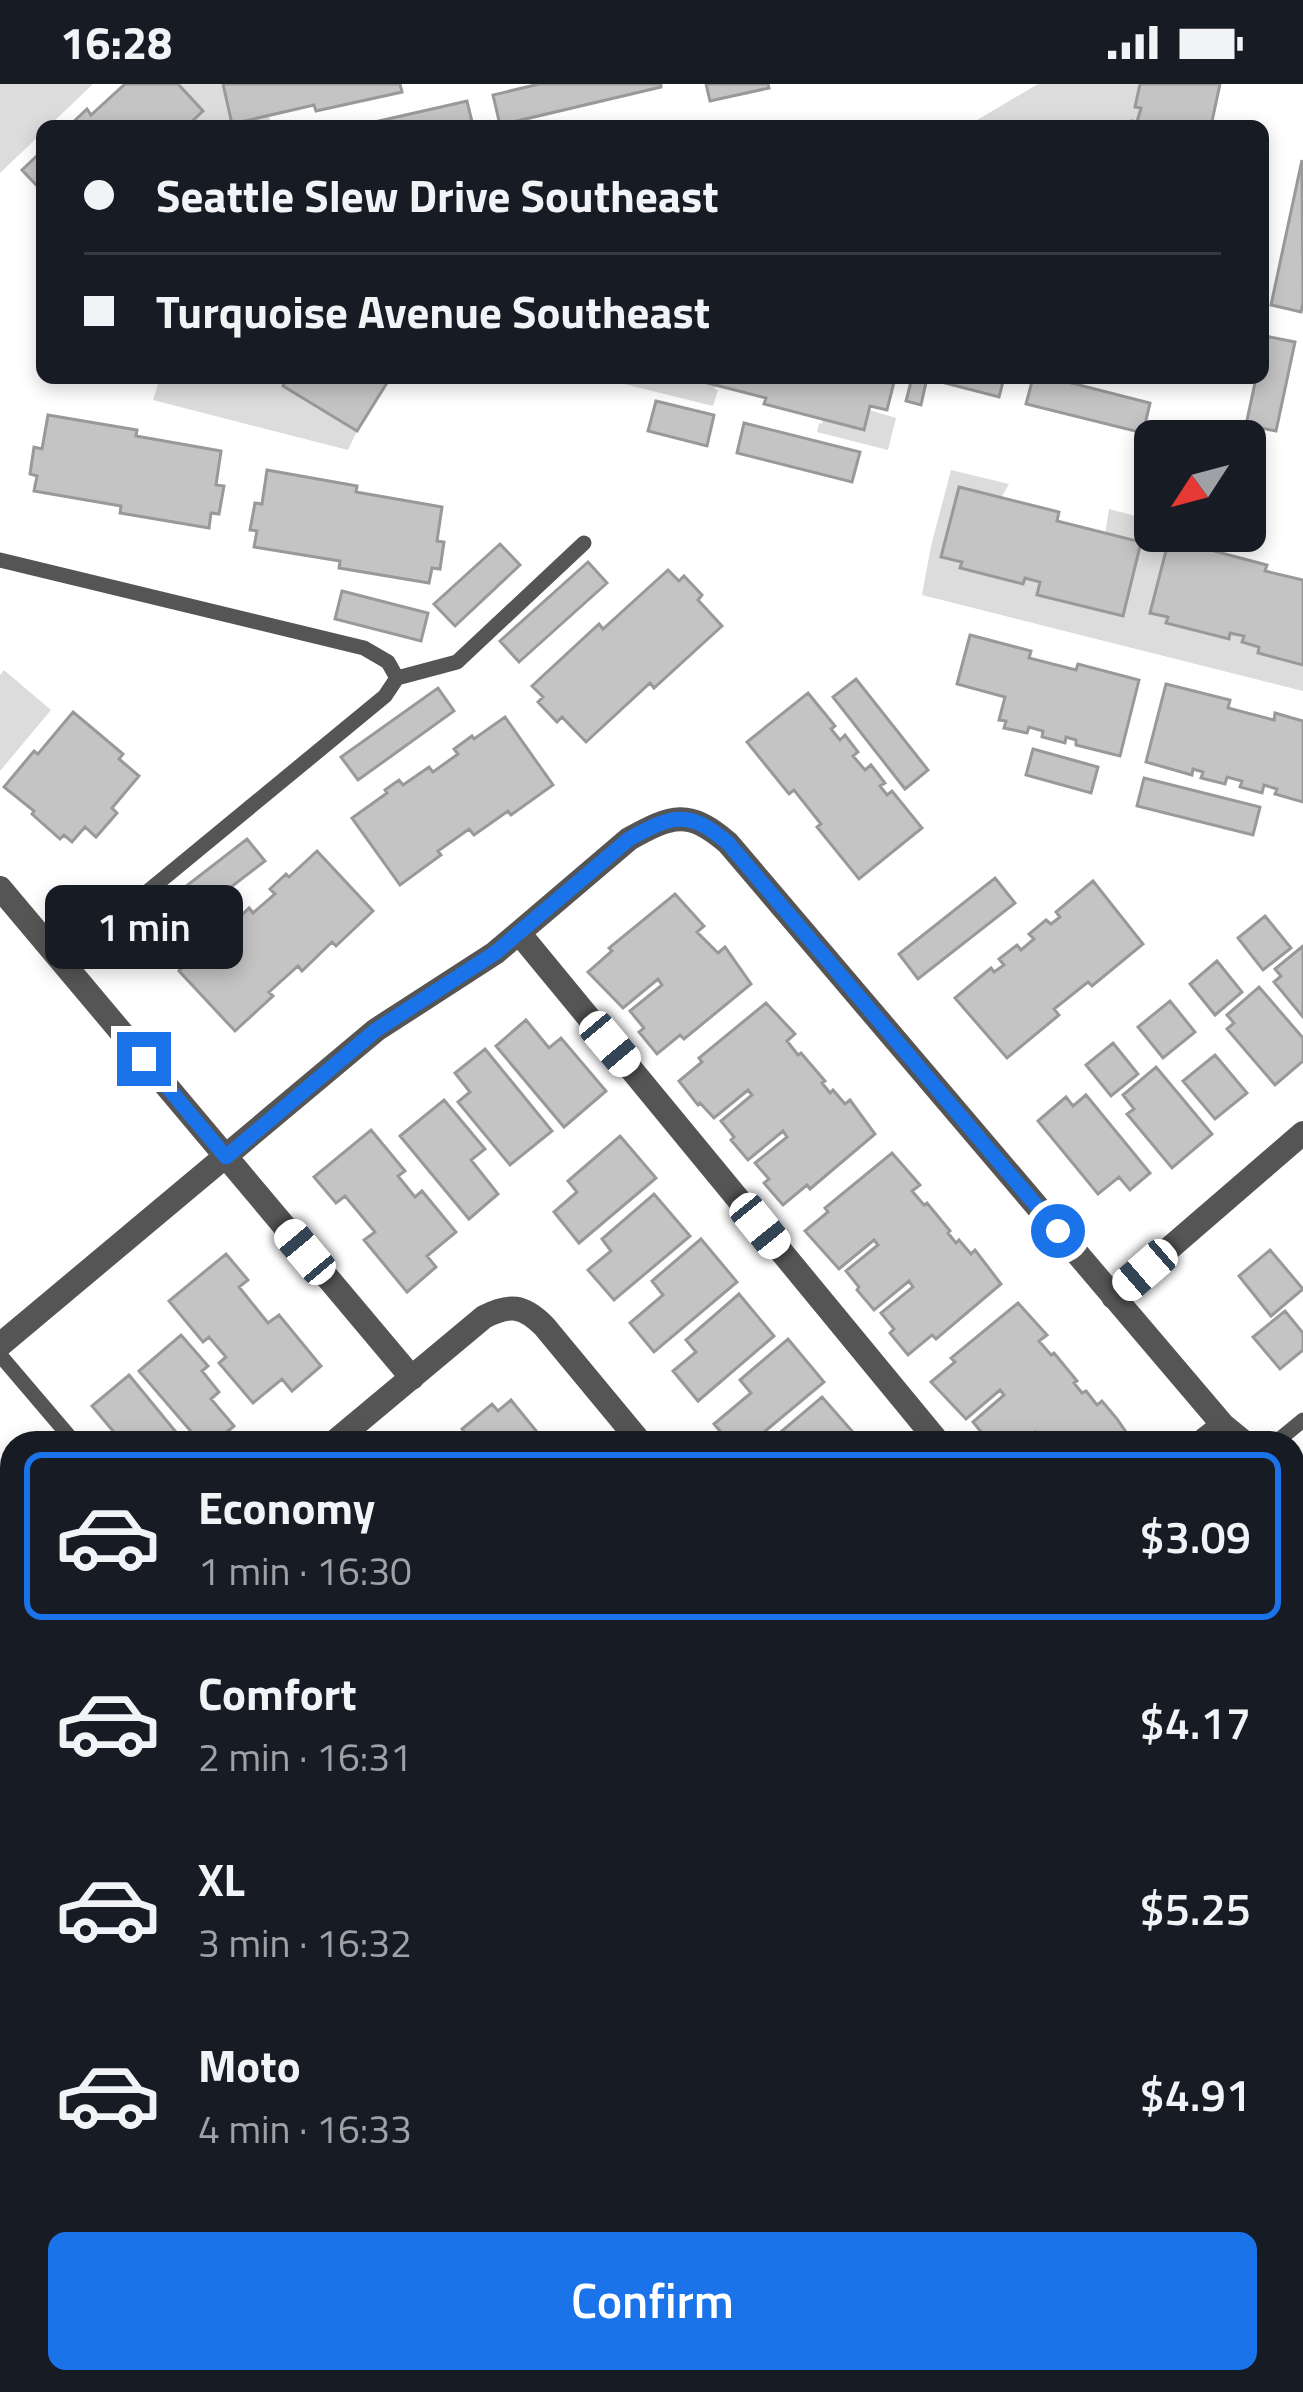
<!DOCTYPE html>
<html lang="en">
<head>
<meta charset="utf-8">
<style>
	:root { --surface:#171b24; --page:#20242c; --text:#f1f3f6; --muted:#9ea1a6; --line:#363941; --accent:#1a73e8 }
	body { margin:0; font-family:"Titillium Web",sans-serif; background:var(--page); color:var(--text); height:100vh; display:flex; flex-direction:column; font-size:45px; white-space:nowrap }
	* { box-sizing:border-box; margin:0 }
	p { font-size:39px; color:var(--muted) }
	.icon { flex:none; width:66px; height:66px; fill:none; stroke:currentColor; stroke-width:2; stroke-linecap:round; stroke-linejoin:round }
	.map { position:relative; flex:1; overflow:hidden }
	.panel { position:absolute; left:0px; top:1347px; width:1305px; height:963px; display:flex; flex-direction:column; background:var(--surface); border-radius:36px 36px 0 0; box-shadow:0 6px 18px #0003 }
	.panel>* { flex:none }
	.hud { position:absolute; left:36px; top:36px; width:1233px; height:264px; border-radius:18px; box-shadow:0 6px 18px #0003; display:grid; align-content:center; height:264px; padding:0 48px; background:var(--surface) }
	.needle { width:78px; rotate:234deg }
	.controls { position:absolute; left:1134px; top:336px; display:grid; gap:24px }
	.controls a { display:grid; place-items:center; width:132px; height:132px; border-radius:18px; background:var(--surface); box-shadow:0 6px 18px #0003; font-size:60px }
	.end { position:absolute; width:54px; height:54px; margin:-27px; border:15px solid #1a73e8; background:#fff; box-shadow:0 0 0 6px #fff }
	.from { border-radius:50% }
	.bubble { position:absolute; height:84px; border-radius:18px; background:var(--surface); box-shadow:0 6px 18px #0003; font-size:39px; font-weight:600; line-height:84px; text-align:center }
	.car { position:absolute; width:36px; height:72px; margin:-36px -18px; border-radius:15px; box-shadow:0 0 9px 3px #0007; background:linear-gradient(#fff 24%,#345 0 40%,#fff 0 76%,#345 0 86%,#fff 0) }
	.hud b { display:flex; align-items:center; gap:42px; height:114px; font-size:45px }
	.hud b+b { border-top:3px solid var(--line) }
	.hud i { width:30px; height:30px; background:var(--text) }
	ul { padding:21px 0 0; list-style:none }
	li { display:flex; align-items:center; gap:36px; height:168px; margin:0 24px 18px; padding:0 24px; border:6px solid transparent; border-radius:18px }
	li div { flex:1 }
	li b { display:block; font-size:45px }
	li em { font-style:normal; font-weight:600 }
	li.selected { border-color:var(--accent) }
	li>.icon { width:108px; height:108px; stroke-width:1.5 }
	.button { display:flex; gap:24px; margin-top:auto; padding:24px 48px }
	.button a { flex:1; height:138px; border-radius:18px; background:var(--accent); color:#fff; font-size:48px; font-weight:600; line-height:138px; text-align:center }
	.status { display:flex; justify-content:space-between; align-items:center; height:84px; padding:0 60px; background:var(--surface); direction:ltr }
	.status svg { height:33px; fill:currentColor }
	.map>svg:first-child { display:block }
	.green { fill:#dcdcdc }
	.building { fill:#c4c4c4; stroke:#999; stroke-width:3 }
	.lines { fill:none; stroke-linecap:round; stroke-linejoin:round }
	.service { stroke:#555; stroke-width:15 }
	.minor { stroke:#555; stroke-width:24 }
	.route { stroke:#1a73e8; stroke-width:15 }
</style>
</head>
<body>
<div class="status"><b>16:28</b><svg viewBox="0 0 49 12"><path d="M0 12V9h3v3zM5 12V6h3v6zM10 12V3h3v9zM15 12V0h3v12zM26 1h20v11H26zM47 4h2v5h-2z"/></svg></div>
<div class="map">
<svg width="1303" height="2308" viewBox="0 0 1303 2308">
	<rect width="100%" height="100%" fill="#fff"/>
	<path class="green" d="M0,0H93L49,42H42V49L0,89Z
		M178,0H223L232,40L268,32L274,42H187L203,26Z
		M1038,0H1140L1135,22L1141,24L1137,38L1132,37L1131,42H967Z
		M160,294H282L286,296L283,302L357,347L348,366L153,316Z
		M613,294H688L715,301V305L718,306L713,322L612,297Z
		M869,326L896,334L888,366L817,348L819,339L822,340L823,335Z
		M951,386L1009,400L1001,414L958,403L942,473L962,478L961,483L1022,500L1025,494L1040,498L1038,511L1122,532L1141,459L1105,450L1109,425L1155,437V447H1195L1215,452L1213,462L1210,461L1209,466L1169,456L1150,528L1168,533L1167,539L1228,555L1230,549L1244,552L1242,558L1259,563L1258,569L1303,581V607L922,511L931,462Z
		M4,586L51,626L0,687V591Z"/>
	<path class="building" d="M125,0H178L203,27L187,42H69L87,25L91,31Z
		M223,0H400L402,8L316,27L314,21L232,40Z
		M539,0H661V3L500,41L493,11Z
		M706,0H768L769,4L710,17Z
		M1140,0H1220L1211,42H1131L1132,37L1137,38L1141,24L1135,23Z
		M467,17L473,42H357Z
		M42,67V107L22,86Z
		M1302,76L1303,219L1301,228L1271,221Z
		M1265,252L1295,258L1276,347L1246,341L1256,294H1263Z
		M282,294H390L357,347L283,302L286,296Z
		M688,294H895L887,326L870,322L864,346L764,320L766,314Z
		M912,294H927L921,321L906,317Z
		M942,294H1004L999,313L941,298Z
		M1033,294H1052L1150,319L1143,349L1026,320Z
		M656,317L714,331L707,362L648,347Z
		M48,331L137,346L136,352L221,367L216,401L224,402L219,430L211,429L209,444L120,429L121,422L34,407L37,392L30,390L34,363L42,365Z
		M744,339L860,368L852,398L737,369Z
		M267,386L357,402L356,408L442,423L437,457L444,458L440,485L432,484L429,499L339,484L340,477L254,463L257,447L250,446L255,419L262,420Z
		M959,403L1059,428L1057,437L1141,458L1123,532L1037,511L1040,498L1025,494L1023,500L960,484L962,478L941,473Z
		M1169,455L1267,481L1265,487L1303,496V581L1258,569L1259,563L1242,558L1244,552L1230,549L1229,555L1166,539L1168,533L1150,529Z
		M500,460L520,481L455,542L434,520Z
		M588,478L607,499L519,578L500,557Z
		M668,486L679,497L684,492L702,511L698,516L722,542L654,604L650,599L586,658L562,633L557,638L538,618L543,613L532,602L599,540L603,545Z
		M342,507L428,529L421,557L335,535Z
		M970,551L1031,567L1029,574L1076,586L1078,580L1139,596L1120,672L1076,661V656L1066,653L1065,659L1042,653L1043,647L1029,643L1027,649L1004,644L1006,637L999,636L1005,613L957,600Z
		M856,595L928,686L905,705L833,613Z
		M1166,600L1230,616L1228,624L1274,636L1275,629L1303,637V718L1275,710L1277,705L1264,701L1262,709L1240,703L1242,697L1227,693L1225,700L1201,694L1203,688L1193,685L1192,691L1146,678Z
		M438,604L454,627L358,696L341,673Z
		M808,609L835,642L831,645L840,656L845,651L858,668L853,672L865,686L871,681L885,699L880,702L887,711L892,707L922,744L859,795L817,743L821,740L794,706L789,710L747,658Z
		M73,628L123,670L119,675L139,692L112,724L117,729L96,753L85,743L72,758L64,751L60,755L32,730L34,727L4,703L34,667L38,670Z
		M505,633L553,701L511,731L508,727L474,751L469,745L438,767L441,771L400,801L352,734L387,709L385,706L399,696L403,701L429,683L433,688L458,670L454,665L472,652L474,655Z
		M1033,665L1098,683L1091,709L1026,691Z
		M1144,694L1260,723L1253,751L1137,722Z
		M247,755L265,777L171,849L154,827Z
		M317,767L373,827L336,862L332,858L302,887L298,882L269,908L273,912L235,947L179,887L220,843L224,848L249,824L253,829L275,810L270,805L286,790L289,793Z
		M995,794L1015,819L918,895L899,870Z
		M1093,797L1143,860L1092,902L1088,898L1054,925L1059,931L1007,974L955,914L991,884L994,888L1004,881L999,875L1017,861L1021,866L1034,855L1029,850L1046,836L1051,840L1060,833L1056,828Z
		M675,810L704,842L697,848L718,869L725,863L751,900L684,955L680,951L657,970L639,948L644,944L630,927L662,901L658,895L623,924L588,888L612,867L609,864Z
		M1265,832L1291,864L1263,886L1238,854Z
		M1303,862V933L1274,898L1281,892L1275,885Z
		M1217,877L1242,908L1215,931L1190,900Z
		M1259,903L1303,954V977L1275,1001L1227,945L1234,939L1227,931Z
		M1170,917L1195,948L1163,974L1138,943Z
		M766,919L795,950L787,957L798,971L801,969L825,997L822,999L830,1009L833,1006L845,1020L850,1016L875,1050L810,1105L807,1101L783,1121L764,1099L769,1095L755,1079L787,1053L783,1047L748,1076L731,1056L734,1053L721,1037L752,1011L748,1006L714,1034L700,1019L698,1021L679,997L702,978L699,974Z
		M526,936L549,964L561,954L606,1007L564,1043L496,962Z
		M1113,959L1138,990L1111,1012L1086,981Z
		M485,965L552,1047L510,1081L458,1018L470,1008L455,989Z
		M1215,971L1247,1009L1215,1035L1183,997Z
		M1156,983L1212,1050L1172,1084L1127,1030L1134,1025L1123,1011Z
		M1086,1011L1150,1089L1130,1106L1119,1093L1098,1110L1038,1037L1066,1013L1073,1022Z
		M444,1016L485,1065L471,1076L498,1110L469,1135L400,1052Z
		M371,1046L405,1087L398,1092L415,1113L422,1107L456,1148L427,1172L436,1183L407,1208L364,1156L375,1148L345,1112L336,1119L314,1093Z
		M620,1052L656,1094L579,1159L554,1128L577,1108L568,1097Z
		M892,1069L920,1101L912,1107L924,1121L927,1119L950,1147L948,1149L956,1159L959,1156L971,1170L975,1166L1001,1200L936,1255L932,1251L908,1271L890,1249L894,1245L881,1229L913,1203L909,1197L874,1226L857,1206L859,1203L846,1187L878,1161L874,1156L839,1185L805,1147L828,1128L825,1124Z
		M654,1110L690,1152L614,1216L588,1186L611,1167L602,1155Z
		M701,1155L737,1198L654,1268L630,1239L663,1211L652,1197Z
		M1270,1166L1303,1205L1271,1232L1239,1192Z
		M226,1170L248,1196L239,1203L268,1239L279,1231L321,1282L292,1307L282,1295L253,1319L219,1279L226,1273L209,1253L203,1258L169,1217Z
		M739,1210L774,1252L698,1317L673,1287L696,1268L686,1256Z
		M1018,1219L1047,1251L1039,1257L1051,1271L1054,1269L1077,1297L1074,1299L1082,1309L1086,1307L1097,1321L1102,1317L1117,1335L1128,1351L1118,1359H1032L1040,1353L1035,1348L1021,1359H986L983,1356L986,1354L973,1338L1004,1311L1000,1306L966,1335L931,1298L955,1278L951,1274Z
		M1285,1227L1303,1249V1266L1280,1285L1253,1253Z
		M181,1251L208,1282L202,1287L219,1308L211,1315L234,1342L214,1359H201L139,1287Z
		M788,1255L824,1298L751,1359H730L714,1340L751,1309L740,1296Z
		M129,1291L185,1359H123L92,1322Z
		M822,1313L858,1354L853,1359L770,1357Z
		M511,1316L546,1359H473L462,1345L492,1320L498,1327Z
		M12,1375V1462L0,1472V1385Z
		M1293,1477L1303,1479V1531L1293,1529Z
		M1293,1723H1303V1767L1293,1768Z
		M1303,1951V2020L1293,2027V1958Z
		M1303,2210V2303L1300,2300L1296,2304L1291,2298L1293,2218Z
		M495,2298H599L587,2308H503Z
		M935,2298H1018L1006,2308H941Z"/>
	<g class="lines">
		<path class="service" d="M0,476L364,564L388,578L397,594L385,612L62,878
			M397,594L457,578L584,459
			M0,1271L75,1359
			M1275,1359L1303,1336"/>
		<path class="minor" d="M0,804L412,1294
			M519,849L939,1359
			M1113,1213L1303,1049
			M0,1261L376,946L495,869L629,755C672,731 689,725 728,759L1223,1341L1245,1359
			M333,1359L484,1233C510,1220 523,1221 544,1242L641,1359
			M1200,1359L1223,1341
			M1293,1384L1303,1388
			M1293,1865L1303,1863
			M1172,2298L1180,2308
			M713,2308L726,2298"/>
	</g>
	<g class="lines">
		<path class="route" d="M144,975L226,1073L376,946L495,869L629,755C672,731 689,725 728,759L1058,1147"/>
	</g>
</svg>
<div class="controls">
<a><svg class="needle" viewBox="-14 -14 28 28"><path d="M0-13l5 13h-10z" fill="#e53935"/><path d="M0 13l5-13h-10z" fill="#9ea1a6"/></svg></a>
</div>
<i class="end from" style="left:1058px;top:1147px"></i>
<i class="end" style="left:144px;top:975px"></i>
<div class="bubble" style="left:45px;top:801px;width:198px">1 min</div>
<i class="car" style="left:610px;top:960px;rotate:140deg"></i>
<i class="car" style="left:760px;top:1142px;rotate:141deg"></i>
<i class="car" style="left:305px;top:1168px;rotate:320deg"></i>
<i class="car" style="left:1145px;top:1186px;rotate:229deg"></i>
<div class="hud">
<b><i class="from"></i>Seattle Slew Drive Southeast</b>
<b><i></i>Turquoise Avenue Southeast</b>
</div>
<section class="panel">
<ul>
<li class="selected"><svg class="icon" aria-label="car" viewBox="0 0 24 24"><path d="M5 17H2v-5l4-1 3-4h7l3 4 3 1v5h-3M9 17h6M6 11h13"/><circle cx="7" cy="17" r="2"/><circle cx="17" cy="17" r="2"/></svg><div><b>Economy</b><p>1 min · 16:30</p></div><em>$3.09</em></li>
<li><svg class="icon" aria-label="car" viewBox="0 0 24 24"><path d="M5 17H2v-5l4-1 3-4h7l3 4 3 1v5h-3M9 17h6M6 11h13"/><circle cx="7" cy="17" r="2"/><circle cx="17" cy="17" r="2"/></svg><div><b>Comfort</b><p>2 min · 16:31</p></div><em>$4.17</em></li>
<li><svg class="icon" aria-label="car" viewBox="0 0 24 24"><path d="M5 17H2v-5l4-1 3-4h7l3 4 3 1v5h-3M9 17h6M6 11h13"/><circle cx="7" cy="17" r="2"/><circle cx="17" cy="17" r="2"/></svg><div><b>XL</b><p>3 min · 16:32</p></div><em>$5.25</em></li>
<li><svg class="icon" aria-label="car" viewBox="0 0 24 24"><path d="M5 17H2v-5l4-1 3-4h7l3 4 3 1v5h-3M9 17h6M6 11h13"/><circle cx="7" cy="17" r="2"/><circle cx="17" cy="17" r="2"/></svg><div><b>Moto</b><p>4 min · 16:33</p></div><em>$4.91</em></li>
</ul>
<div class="button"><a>Confirm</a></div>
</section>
</div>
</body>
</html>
